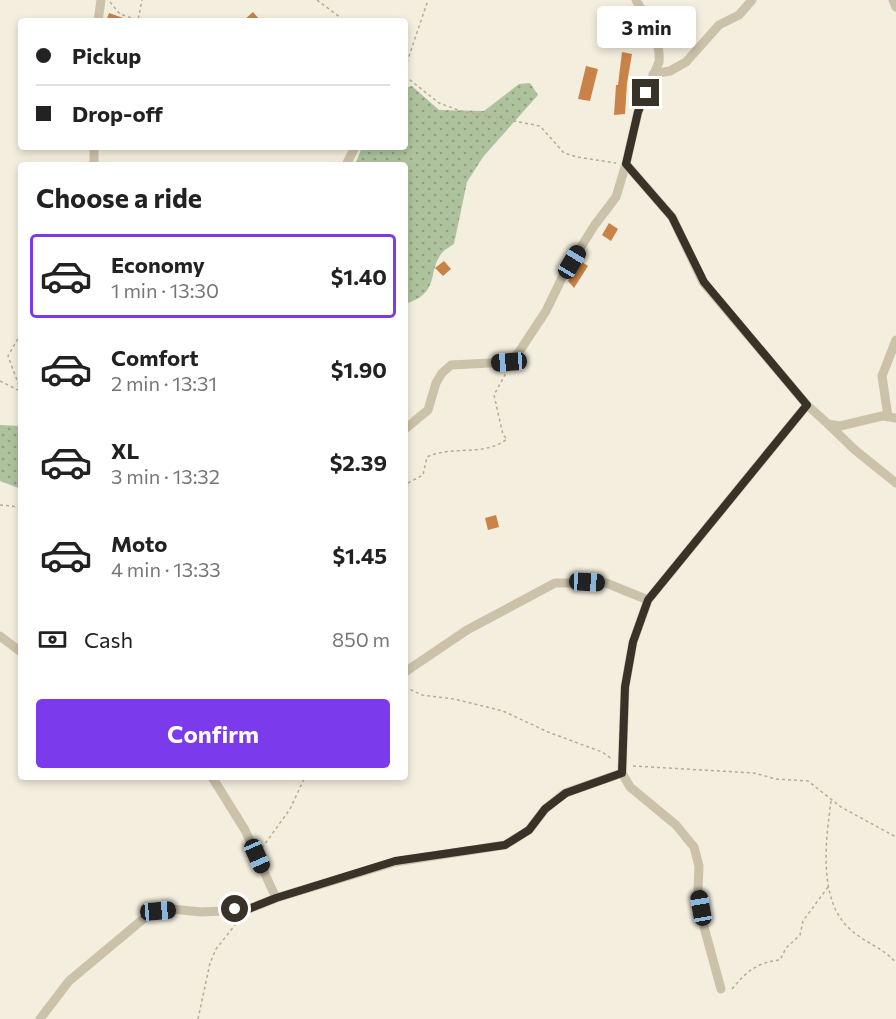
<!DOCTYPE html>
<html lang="en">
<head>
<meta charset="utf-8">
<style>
	:root { --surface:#fff; --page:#f6f6f6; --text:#222; --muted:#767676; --line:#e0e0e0; --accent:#7c3aed }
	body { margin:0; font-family:Commissioner,sans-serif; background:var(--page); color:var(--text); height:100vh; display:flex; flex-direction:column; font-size:22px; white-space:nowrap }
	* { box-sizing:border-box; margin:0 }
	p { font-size:20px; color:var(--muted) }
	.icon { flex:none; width:33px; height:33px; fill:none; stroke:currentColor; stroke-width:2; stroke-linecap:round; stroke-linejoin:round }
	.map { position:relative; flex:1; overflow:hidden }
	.panel { position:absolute; left:18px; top:162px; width:390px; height:618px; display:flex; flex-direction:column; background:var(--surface); border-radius:6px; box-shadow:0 3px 9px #0003 }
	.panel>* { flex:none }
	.hud { position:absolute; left:18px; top:18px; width:390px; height:132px; border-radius:6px; box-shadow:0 3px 9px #0003; display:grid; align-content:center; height:132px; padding:0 18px; background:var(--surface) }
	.end { position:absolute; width:27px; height:27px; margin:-14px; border:8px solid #393229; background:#fff; box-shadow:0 0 0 3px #fff }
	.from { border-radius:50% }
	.bubble { position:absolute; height:42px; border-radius:6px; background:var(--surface); box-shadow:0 3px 9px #0003; font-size:20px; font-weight:700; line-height:42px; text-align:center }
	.car { position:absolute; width:18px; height:36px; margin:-18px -9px; border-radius:8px; box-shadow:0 0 4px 2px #0007; background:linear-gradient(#222 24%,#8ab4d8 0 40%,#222 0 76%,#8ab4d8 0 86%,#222 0) }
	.hud b { display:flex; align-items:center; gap:21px; height:57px; font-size:22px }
	.hud b+b { border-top:2px solid var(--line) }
	.hud i { width:15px; height:15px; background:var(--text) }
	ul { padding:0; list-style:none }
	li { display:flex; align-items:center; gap:18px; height:84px; margin:0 12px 9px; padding:0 6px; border:3px solid transparent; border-radius:6px }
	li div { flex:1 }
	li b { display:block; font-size:22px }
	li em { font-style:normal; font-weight:700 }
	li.active { border-color:var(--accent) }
	li>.icon { width:54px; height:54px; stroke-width:1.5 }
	h2 { padding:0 18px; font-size:27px; line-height:72px }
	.pay { display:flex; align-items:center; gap:15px; height:66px; padding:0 18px; font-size:22px }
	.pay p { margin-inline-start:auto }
	.cta { display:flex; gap:12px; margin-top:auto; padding:12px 18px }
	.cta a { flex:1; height:69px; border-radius:6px; background:var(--accent); color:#fff; font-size:24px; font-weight:700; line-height:69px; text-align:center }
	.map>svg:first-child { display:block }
	.grass { fill:url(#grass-dots) }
	.building { fill:#c98247 }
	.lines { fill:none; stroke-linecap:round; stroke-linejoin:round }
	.path { stroke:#b8ab93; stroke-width:1.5; stroke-dasharray:3 3; stroke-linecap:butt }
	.minor { stroke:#ccc1a9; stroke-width:9 }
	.route { stroke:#393229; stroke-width:8 }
</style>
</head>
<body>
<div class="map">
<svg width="896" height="1019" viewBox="0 0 896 1019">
	<defs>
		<pattern id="grass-dots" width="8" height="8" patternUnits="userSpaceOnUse" patternTransform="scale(1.5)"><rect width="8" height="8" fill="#aec39d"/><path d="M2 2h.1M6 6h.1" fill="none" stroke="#8f9f80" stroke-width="1.8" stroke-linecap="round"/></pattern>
	</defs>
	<rect width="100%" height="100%" fill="#f3eede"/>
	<path class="grass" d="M530,83L538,95L483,157L467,182L454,244C450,247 445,249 442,253C427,271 441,293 405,304V165H355L362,147H405V88L412,86L439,110L484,111L519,84Z
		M0,425L21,426L18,447L21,448V489L0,481Z"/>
	<path class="building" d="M253,12L261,21H243Z
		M109,13L129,20V21H106Z
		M622,52L632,54L627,83L625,114L614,115L616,85H618Z
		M586,66L598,69L590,101L578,99Z
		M609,223L618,229L611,241L602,235Z
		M444,261L451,269L443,276L435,268Z
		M582,262L588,266L574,288L568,281Z
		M496,515L499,527L488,530L485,518Z"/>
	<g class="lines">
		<path class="path" d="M317,0L345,21
			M110,2L120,14L138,20L142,0
			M405,68L428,0
			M405,76L439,103L461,111L540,126L564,153L577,157L616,163
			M0,381L20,391
			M21,391L8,356L21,333
			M408,483L423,475L427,457C452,445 484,457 507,439L503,435L494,395L506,373
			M0,505L21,507
			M405,687L422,695L454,699L503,711L548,732L602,752L612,759
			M633,766L754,773L776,779L808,781L841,807L896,837
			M831,801C826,839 817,901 851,930C865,943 884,948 896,963
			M262,848L290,809L305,777
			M732,989C746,972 757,962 780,960L786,948L800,935L803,921L828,887
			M198,1019L210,963L216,949L239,920"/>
		<path class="minor" d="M636,0C647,20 661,39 659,62L638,112L626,164L672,217L703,282L807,405L828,424L840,426L882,416L896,418
			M893,0L896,7
			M98,21L101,0
			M653,74L670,71L686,62L719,25L739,15L752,0
			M94,165V147
			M346,165L355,147
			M888,417L882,376L896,340
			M828,424L855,450L896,483
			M405,429L428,410L436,383L442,373L451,365L509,362L519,352L546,311L563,276L594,226L616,197L626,164
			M0,636L21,652
			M405,672L467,630L555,583H606L648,600
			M212,777L245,830L276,898
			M721,989L704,927L698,889L699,866L694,847L676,825L630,787L622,773L625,687L633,642L648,600L807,405
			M40,1019L69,981L148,915L172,909L201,912L246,910L276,898L395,862L505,845L529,830L545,809L565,793L622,773"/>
	</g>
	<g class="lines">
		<path class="route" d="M235,909L246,910L276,898L395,861L505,845L529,830L545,809L566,793L622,773L625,687L633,642L648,600L807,405L704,282L672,217L626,164L638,112L646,93"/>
	</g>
</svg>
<i class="end from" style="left:235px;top:909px"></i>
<i class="end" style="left:646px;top:93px"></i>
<div class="bubble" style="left:597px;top:6px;width:99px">3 min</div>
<i class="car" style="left:572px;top:262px;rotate:31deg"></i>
<i class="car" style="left:509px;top:362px;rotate:266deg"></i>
<i class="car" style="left:587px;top:582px;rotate:93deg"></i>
<i class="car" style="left:257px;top:856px;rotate:156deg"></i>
<i class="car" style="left:701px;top:908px;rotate:350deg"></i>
<i class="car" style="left:158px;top:911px;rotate:85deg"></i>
<div class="hud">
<b><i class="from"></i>Pickup</b>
<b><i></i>Drop-off</b>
</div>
<section class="panel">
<h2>Choose a ride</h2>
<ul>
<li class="active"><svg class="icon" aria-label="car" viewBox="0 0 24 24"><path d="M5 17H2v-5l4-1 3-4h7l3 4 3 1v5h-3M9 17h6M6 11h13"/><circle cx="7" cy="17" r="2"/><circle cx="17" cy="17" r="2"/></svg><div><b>Economy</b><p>1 min · 13:30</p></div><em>$1.40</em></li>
<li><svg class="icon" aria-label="car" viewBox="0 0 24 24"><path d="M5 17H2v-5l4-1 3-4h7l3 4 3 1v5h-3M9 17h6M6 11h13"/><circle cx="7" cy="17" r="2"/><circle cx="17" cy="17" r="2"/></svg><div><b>Comfort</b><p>2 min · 13:31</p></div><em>$1.90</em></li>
<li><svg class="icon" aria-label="car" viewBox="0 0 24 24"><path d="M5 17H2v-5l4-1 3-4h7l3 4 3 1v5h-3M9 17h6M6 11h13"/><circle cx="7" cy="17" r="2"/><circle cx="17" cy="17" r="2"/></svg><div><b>XL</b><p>3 min · 13:32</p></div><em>$2.39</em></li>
<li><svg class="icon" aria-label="car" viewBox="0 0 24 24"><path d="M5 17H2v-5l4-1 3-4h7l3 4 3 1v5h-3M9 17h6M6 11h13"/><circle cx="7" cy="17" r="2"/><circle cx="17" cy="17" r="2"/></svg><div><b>Moto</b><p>4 min · 13:33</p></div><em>$1.45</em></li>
</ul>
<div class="pay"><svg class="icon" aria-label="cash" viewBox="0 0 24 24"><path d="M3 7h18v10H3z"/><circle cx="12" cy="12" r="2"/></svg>Cash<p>850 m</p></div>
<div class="cta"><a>Confirm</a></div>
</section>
</div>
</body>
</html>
